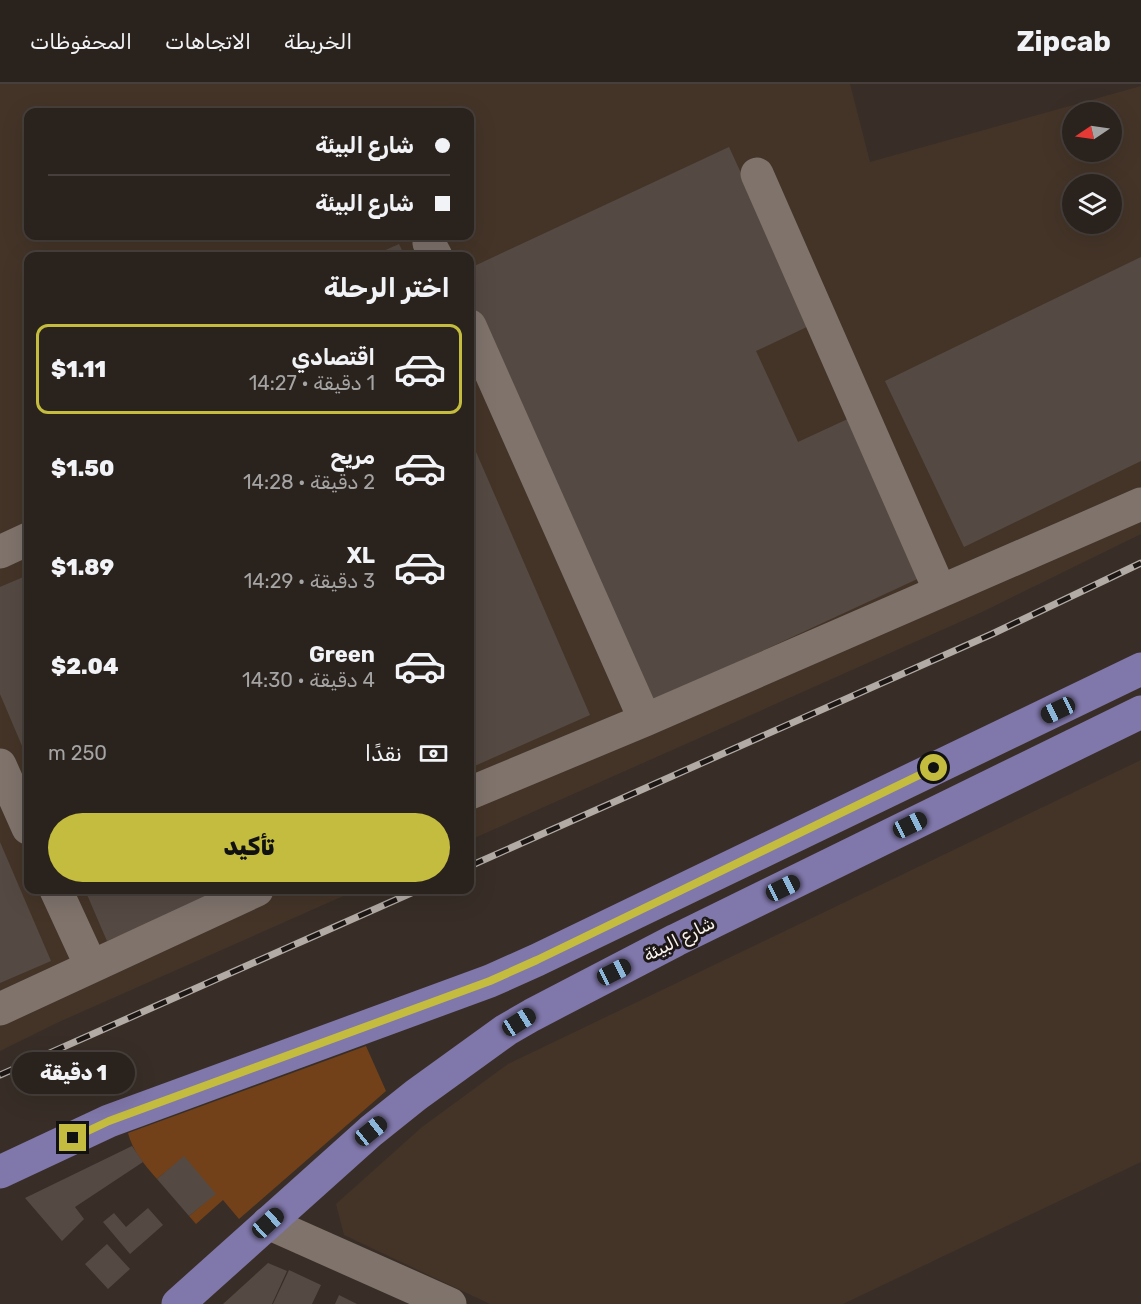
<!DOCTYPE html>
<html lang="ar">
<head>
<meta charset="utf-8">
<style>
	:root { --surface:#2a221d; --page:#322a26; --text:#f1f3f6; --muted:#a5a4a4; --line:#463f3b; --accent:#c4bc3e }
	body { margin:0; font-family:Rubik,Cairo,sans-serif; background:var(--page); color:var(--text); direction:rtl; height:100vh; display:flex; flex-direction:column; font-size:22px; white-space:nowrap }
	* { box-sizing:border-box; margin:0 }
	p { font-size:20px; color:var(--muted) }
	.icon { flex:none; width:33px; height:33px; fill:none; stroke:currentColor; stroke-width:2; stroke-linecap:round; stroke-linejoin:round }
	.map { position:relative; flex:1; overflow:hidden; direction:ltr }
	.side { position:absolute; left:24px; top:168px; width:450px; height:642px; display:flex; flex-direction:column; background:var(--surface); border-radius:12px; box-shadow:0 6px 24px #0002,0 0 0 2px var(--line); direction:rtl }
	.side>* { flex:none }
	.top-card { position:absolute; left:24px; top:24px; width:450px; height:132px; border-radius:12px; box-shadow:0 6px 24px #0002,0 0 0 2px var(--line); direction:rtl; display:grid; align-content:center; height:132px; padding:0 24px; background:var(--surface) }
	.needle { width:39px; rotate:257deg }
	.controls { position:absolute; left:1062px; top:18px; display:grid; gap:12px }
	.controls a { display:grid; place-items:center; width:60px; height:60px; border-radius:50%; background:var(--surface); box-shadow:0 6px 24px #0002,0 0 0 2px var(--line); font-size:30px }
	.end { position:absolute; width:27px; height:27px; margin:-14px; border:8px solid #c4bc3e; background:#111; box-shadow:0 0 0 3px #111 }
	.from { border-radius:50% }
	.bubble { position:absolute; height:42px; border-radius:21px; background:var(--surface); box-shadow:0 6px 24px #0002,0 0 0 2px var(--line); font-size:20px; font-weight:800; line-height:42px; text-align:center; direction:rtl }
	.car { position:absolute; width:18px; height:36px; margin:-18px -9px; border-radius:8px; box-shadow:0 0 4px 2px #0007; background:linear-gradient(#222 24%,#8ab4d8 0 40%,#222 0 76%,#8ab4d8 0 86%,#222 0) }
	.top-card b { display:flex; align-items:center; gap:21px; height:57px; font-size:22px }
	.top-card b+b { border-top:2px solid var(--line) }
	.top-card i { width:15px; height:15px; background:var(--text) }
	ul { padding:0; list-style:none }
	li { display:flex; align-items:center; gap:18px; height:90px; margin:0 12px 9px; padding:0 12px; border:3px solid transparent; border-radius:12px }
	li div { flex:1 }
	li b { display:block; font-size:22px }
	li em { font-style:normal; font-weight:800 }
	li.selected { border-color:var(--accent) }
	li>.icon { width:54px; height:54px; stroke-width:1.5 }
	h2 { padding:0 24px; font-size:27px; line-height:72px }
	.pay { display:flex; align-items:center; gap:15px; height:66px; padding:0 24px; font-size:22px }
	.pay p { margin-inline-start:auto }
	.primary-button { display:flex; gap:12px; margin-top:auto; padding:12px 24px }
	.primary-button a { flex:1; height:69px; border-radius:36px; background:var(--accent); color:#111; font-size:24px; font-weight:800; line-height:69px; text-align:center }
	header { display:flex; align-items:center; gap:36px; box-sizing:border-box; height:84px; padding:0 30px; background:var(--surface); border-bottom:2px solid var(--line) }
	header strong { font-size:28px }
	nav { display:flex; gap:33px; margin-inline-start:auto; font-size:21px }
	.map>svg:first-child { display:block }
	.industrial { fill:#443428; fill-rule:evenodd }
	.green { fill:#734119 }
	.building { fill:#554a43 }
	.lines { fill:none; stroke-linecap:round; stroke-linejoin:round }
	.minor { stroke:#7f736c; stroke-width:33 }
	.major { stroke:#8077aa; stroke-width:33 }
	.rail-casing { stroke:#b2aaa5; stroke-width:7 }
	.rail { stroke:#1c1714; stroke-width:4.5; stroke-dasharray:14; stroke-linecap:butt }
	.route { stroke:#c4bc3e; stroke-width:8 }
	.labels { text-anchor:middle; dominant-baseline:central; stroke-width:6; stroke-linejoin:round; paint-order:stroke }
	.street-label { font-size:18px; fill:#f9f2ee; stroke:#1c1714 }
</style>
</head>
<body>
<header>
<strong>Zipcab</strong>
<nav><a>الخريطة</a><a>الاتجاهات</a><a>المحفوظات</a></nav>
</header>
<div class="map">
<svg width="1141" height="1220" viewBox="0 0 1141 1220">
	<rect width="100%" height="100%" fill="#382e27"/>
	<path class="industrial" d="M0,0H850L870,78L1141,2V450L980,529L470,756V172H28V806H357L61,937L0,967ZM28,28H470V152H28ZM1072,28H1112V68H1072ZM1072,100H1112V140H1072Z
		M1141,676V1078L843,1220H490L344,1151L336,1120L422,1043L508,980Z"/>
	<path class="green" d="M366,962L386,1007L239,1135L223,1116L196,1140L189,1132L215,1110L184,1073L157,1095C144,1080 133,1068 128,1049Z"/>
	<path class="building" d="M729,63L811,241L756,267L798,358L852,333L926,491L652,618L470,224V184Z
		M399,160L405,172H372Z
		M1141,173V377L964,463L885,297Z
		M470,354L590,631L470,684Z
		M28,491V676L0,610V503Z
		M0,758L51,877L0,899Z
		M85,806H226L107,857Z
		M132,1062L143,1078L75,1123L84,1135L62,1157L25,1114Z
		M184,1072L216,1110L189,1132L157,1095Z
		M148,1124L163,1141L130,1170L103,1138L114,1129L126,1143Z
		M107,1160L130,1185L108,1205L85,1180Z
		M268,1179L287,1187L272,1220H223Z
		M289,1186L321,1201L312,1220H273Z
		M339,1211L357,1220H335Z"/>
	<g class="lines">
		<path class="minor" d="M757,90L940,507
			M429,159L436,172
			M470,242L645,636
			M0,468L28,455
			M0,681L28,744
			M470,709L645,636L1141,420
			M56,806L91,882
			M0,925L257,806
			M268,1139L450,1220"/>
		<path class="major" d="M0,1088L109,1037L490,897L537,876L1141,585
			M178,1220L371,1047L416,1011L506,946L532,931L676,856L1141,628"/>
		<defs>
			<path id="rail" d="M470,782L992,550L1141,479
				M0,991L418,806"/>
		</defs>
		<use href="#rail" class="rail-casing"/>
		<use href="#rail" class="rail"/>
	</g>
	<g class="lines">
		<path class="route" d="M73,1054L109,1037L490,897L537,876L934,684"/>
	</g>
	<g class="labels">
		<g class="street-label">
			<text transform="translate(679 855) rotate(-27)">شارع البيئة</text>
		</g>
	</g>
</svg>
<div class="controls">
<a><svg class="needle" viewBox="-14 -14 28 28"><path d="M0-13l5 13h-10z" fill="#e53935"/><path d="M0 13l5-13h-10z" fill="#a5a4a4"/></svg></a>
<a><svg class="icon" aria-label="layers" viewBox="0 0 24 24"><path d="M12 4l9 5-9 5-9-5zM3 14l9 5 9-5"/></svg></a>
</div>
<i class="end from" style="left:934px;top:684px"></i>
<i class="end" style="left:73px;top:1054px"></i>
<div class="bubble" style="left:12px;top:968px;width:123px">1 دقيقة</div>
<i class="car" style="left:1058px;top:626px;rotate:245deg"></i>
<i class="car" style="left:910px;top:741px;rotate:64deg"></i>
<i class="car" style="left:783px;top:804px;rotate:64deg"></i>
<i class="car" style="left:614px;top:888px;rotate:63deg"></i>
<i class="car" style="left:519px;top:938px;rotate:58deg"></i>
<i class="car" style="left:371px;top:1047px;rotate:51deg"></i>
<i class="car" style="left:268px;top:1139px;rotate:48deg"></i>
<div class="top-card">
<b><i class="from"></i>شارع البيئة</b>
<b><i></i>شارع البيئة</b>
</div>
<section class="side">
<h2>اختر الرحلة</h2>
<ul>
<li class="selected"><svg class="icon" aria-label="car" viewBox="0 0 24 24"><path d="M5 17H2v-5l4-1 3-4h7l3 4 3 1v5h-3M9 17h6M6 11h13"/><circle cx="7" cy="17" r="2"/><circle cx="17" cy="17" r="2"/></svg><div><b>اقتصادي</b><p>1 دقيقة · 14:27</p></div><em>$1.11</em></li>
<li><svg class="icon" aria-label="car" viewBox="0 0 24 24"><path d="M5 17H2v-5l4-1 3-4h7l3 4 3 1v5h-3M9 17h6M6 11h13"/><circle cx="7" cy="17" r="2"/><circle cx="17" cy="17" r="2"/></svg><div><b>مريح</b><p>2 دقيقة · 14:28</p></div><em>$1.50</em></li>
<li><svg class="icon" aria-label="car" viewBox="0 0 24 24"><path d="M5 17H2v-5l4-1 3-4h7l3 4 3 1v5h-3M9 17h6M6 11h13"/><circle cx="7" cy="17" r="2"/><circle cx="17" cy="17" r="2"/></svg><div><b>XL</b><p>3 دقيقة · 14:29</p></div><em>$1.89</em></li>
<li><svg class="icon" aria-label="car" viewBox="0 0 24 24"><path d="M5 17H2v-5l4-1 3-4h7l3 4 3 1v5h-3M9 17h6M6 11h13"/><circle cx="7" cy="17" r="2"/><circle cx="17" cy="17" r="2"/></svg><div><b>Green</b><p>4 دقيقة · 14:30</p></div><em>$2.04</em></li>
</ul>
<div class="pay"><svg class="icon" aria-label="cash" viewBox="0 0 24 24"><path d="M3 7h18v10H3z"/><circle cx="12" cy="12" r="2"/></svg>نقدًا<p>250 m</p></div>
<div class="primary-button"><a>تأكيد</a></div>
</section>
</div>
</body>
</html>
